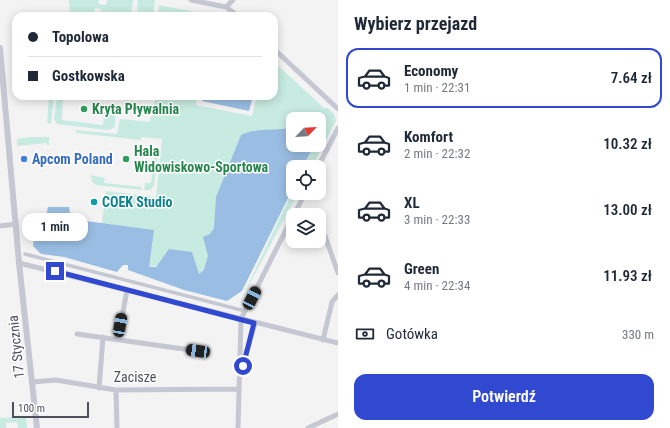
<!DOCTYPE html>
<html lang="pl">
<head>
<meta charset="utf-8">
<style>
	:root { --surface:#fff; --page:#f6f6f7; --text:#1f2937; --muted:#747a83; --line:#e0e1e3; --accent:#3148d0 }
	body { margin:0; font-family:"Roboto Condensed",sans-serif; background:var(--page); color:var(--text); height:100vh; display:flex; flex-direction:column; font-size:15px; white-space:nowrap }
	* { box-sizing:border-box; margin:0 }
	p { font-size:13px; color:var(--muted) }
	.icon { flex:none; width:22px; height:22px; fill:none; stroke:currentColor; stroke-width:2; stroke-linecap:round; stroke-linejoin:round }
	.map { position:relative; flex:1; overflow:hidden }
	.side { display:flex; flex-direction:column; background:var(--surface); width:332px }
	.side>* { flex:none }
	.top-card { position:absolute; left:12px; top:12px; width:266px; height:88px; border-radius:12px; box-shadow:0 2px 10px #0003; display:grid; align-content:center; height:88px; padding:0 16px; background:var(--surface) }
	.needle { width:26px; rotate:65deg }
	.tools { position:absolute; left:286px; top:112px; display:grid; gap:8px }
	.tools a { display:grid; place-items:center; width:40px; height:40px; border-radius:8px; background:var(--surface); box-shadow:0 2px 10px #0003; font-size:20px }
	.scale { position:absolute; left:12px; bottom:10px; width:77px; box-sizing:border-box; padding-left:4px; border:2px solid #4c505e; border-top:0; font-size:11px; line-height:14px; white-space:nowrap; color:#4c505e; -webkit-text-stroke:3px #fff; paint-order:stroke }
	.end { position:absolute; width:18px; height:18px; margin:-9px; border:5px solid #3148d0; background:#fff; box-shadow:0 0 0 2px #fff }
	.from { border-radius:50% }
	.bubble { position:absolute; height:28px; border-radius:12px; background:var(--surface); box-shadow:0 2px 10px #0003; font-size:13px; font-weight:600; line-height:28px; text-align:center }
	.car { position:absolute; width:12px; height:24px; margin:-12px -6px; border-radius:5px; box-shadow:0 0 3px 1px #0007; background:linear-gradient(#222 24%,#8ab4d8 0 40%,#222 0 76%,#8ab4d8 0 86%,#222 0) }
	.top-card b { display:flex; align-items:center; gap:14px; height:38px; font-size:15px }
	.top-card b+b { border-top:1px solid var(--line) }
	.top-card i { width:10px; height:10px; background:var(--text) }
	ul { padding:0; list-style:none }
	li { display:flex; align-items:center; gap:12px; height:60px; margin:0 8px 6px; padding:0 8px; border:2px solid transparent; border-radius:12px }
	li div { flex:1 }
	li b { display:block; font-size:15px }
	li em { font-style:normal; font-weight:600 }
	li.selected { border-color:var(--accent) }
	li>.icon { width:36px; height:36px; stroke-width:1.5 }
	h2 { padding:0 16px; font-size:18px; line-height:48px }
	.pay { display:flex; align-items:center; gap:10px; height:44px; padding:0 16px; font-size:15px }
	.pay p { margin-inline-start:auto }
	.primary-button { display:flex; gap:8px; margin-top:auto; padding:8px 16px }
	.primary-button a { flex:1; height:46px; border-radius:12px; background:var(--accent); color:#fff; font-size:16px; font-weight:600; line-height:46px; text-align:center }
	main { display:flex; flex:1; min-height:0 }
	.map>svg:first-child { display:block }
	.green { fill:#c7ebe0 }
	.water { fill:#9abee3 }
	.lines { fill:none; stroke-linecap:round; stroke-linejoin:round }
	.pedestrian { stroke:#c5c8d2; stroke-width:3.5 }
	.minor { stroke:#c5c8d2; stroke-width:5 }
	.tertiary { stroke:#c5c8d2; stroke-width:6 }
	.route { stroke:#3148d0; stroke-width:5 }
	.leisure-dot { fill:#2e9e5b; stroke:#fff; stroke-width:1.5 }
	.shop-dot { fill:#3f7fe0; stroke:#fff; stroke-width:1.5 }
	.culture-dot { fill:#0f9aa8; stroke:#fff; stroke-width:1.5 }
	.labels { text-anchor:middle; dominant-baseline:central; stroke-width:3; stroke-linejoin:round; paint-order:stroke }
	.leisure-label { font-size:14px; font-weight:bold; fill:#27864d; stroke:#fff; text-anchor:start }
	.shop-label { font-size:14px; font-weight:bold; fill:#366cbe; stroke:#fff; text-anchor:start }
	.culture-label { font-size:14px; font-weight:bold; fill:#0d838f; stroke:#fff; text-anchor:start }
	.street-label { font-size:14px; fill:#4c505e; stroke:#fff }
</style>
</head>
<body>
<main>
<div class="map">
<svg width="338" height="428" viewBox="0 0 338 428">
	<rect width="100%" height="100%" fill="#f4f3f3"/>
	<path class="green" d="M69,0H99L98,4L106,5L107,0H133L132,9L130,10H132L131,16H101V9L95,8L94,16H70Z
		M138,0H155L153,16H136L137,11L141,10H137Z
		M159,5L163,6L219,16H158Z
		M274,62L324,108H328L334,114L336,121L312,167H304L314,145H319V119H293V128L211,254L206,272C186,279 167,259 148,268L101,230L106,191L156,197L162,139L142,137L140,140L77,133L75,130L117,134L120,119L150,122L151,117L153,116L155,96H197L196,105L252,116L257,96H274Z
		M49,96H54L51,124L47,123Z
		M57,96H63L62,120L103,125L104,113L115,116V127L108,130L57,124L54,119Z
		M32,137H49V145H47V143L17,146V139Z
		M155,148L158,153L154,186L150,190H144L145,183H151Z
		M91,175L105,178L104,183L142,187V190L96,185L92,182Z
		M293,190V193H298L240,302Z
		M26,417L27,428H18L17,422L6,423V428H0V418Z"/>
	<path class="water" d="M203,96H253L249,111L202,101Z
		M293,127V145H314L303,167H293V188L242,291L227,301L184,290L128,270V265H123L117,272L64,257L41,254L33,246C34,238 35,230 44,227L48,207H69L71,219L154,230L149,267H156L169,249L192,252L199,274L204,270L208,256L203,237L210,234L214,228L216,197L241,135C256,127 276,132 293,127Z"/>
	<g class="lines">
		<path class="pedestrian" d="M25,254L245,311"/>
		<path class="minor" d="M191,0L226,7L238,16
			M226,7L233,0
			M274,49L338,109
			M318,167L338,128
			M294,215L305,193
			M0,226L16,224
			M325,236L338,273
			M19,263L338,343
			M77,334L198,351
			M118,339L127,290
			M323,340L332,302L338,295
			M242,370L255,323
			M32,382L56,380L116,390L239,389
			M99,388L103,337
			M116,390L117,428
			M238,428L241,319L293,216
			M308,428L338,414"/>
		<path class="tertiary" d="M0,48L19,263L37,428"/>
	</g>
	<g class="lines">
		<path class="route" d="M55,271L254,323L243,366"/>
	</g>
	<g class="leisure-dot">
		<circle cx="84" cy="109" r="4"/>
		<circle cx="126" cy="159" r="4"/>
	</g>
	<circle class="shop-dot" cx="24" cy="159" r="4"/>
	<circle class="culture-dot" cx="94" cy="202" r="4"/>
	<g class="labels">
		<g class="leisure-label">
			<text x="92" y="109">Kryta Pływalnia</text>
			<text x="134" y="151">Hala<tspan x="134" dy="16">Widowiskowo-Sportowa</tspan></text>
		</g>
		<g class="shop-label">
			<text x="32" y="159">Apcom Poland</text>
		</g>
		<g class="culture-label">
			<text x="102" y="202">COEK Studio</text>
		</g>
		<g class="street-label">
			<text transform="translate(16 347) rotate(-96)">17 Stycznia</text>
			<text x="135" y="377">Zacisze</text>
		</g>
	</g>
</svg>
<div class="tools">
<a><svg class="needle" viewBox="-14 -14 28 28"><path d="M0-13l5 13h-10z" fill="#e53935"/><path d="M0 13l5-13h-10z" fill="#747a83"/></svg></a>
<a><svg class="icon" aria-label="locate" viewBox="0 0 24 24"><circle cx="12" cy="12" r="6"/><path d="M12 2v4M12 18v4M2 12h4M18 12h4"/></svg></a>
<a><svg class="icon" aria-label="layers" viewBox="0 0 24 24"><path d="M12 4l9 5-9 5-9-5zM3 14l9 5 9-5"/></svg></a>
</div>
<div class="scale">100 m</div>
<i class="end from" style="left:243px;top:366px"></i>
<i class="end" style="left:55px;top:271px"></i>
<div class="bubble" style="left:22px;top:213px;width:66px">1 min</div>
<i class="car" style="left:252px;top:298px;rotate:27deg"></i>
<i class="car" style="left:120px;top:325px;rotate:10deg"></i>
<i class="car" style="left:198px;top:351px;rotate:278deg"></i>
<div class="top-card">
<b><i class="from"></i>Topolowa</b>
<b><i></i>Gostkowska</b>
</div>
</div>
<section class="side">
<h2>Wybierz przejazd</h2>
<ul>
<li class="selected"><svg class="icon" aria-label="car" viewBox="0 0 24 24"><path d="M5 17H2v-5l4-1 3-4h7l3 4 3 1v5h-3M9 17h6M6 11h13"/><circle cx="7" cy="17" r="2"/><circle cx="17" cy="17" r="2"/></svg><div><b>Economy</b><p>1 min · 22:31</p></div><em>7.64 zł</em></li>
<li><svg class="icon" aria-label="car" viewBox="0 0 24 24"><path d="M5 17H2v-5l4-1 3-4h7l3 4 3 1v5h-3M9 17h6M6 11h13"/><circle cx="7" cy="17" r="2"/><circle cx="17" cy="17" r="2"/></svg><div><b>Komfort</b><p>2 min · 22:32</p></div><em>10.32 zł</em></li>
<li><svg class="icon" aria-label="car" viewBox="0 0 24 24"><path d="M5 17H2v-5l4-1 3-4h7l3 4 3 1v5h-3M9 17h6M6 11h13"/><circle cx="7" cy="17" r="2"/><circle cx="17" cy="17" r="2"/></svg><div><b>XL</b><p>3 min · 22:33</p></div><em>13.00 zł</em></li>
<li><svg class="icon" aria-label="car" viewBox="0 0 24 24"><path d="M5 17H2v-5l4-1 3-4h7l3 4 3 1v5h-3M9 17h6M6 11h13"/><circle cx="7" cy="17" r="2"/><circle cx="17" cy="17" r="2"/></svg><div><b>Green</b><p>4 min · 22:34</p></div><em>11.93 zł</em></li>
</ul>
<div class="pay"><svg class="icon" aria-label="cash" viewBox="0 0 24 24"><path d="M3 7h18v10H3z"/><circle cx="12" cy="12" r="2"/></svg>Gotówka<p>330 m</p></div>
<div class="primary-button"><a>Potwierdź</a></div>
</section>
</main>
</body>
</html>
